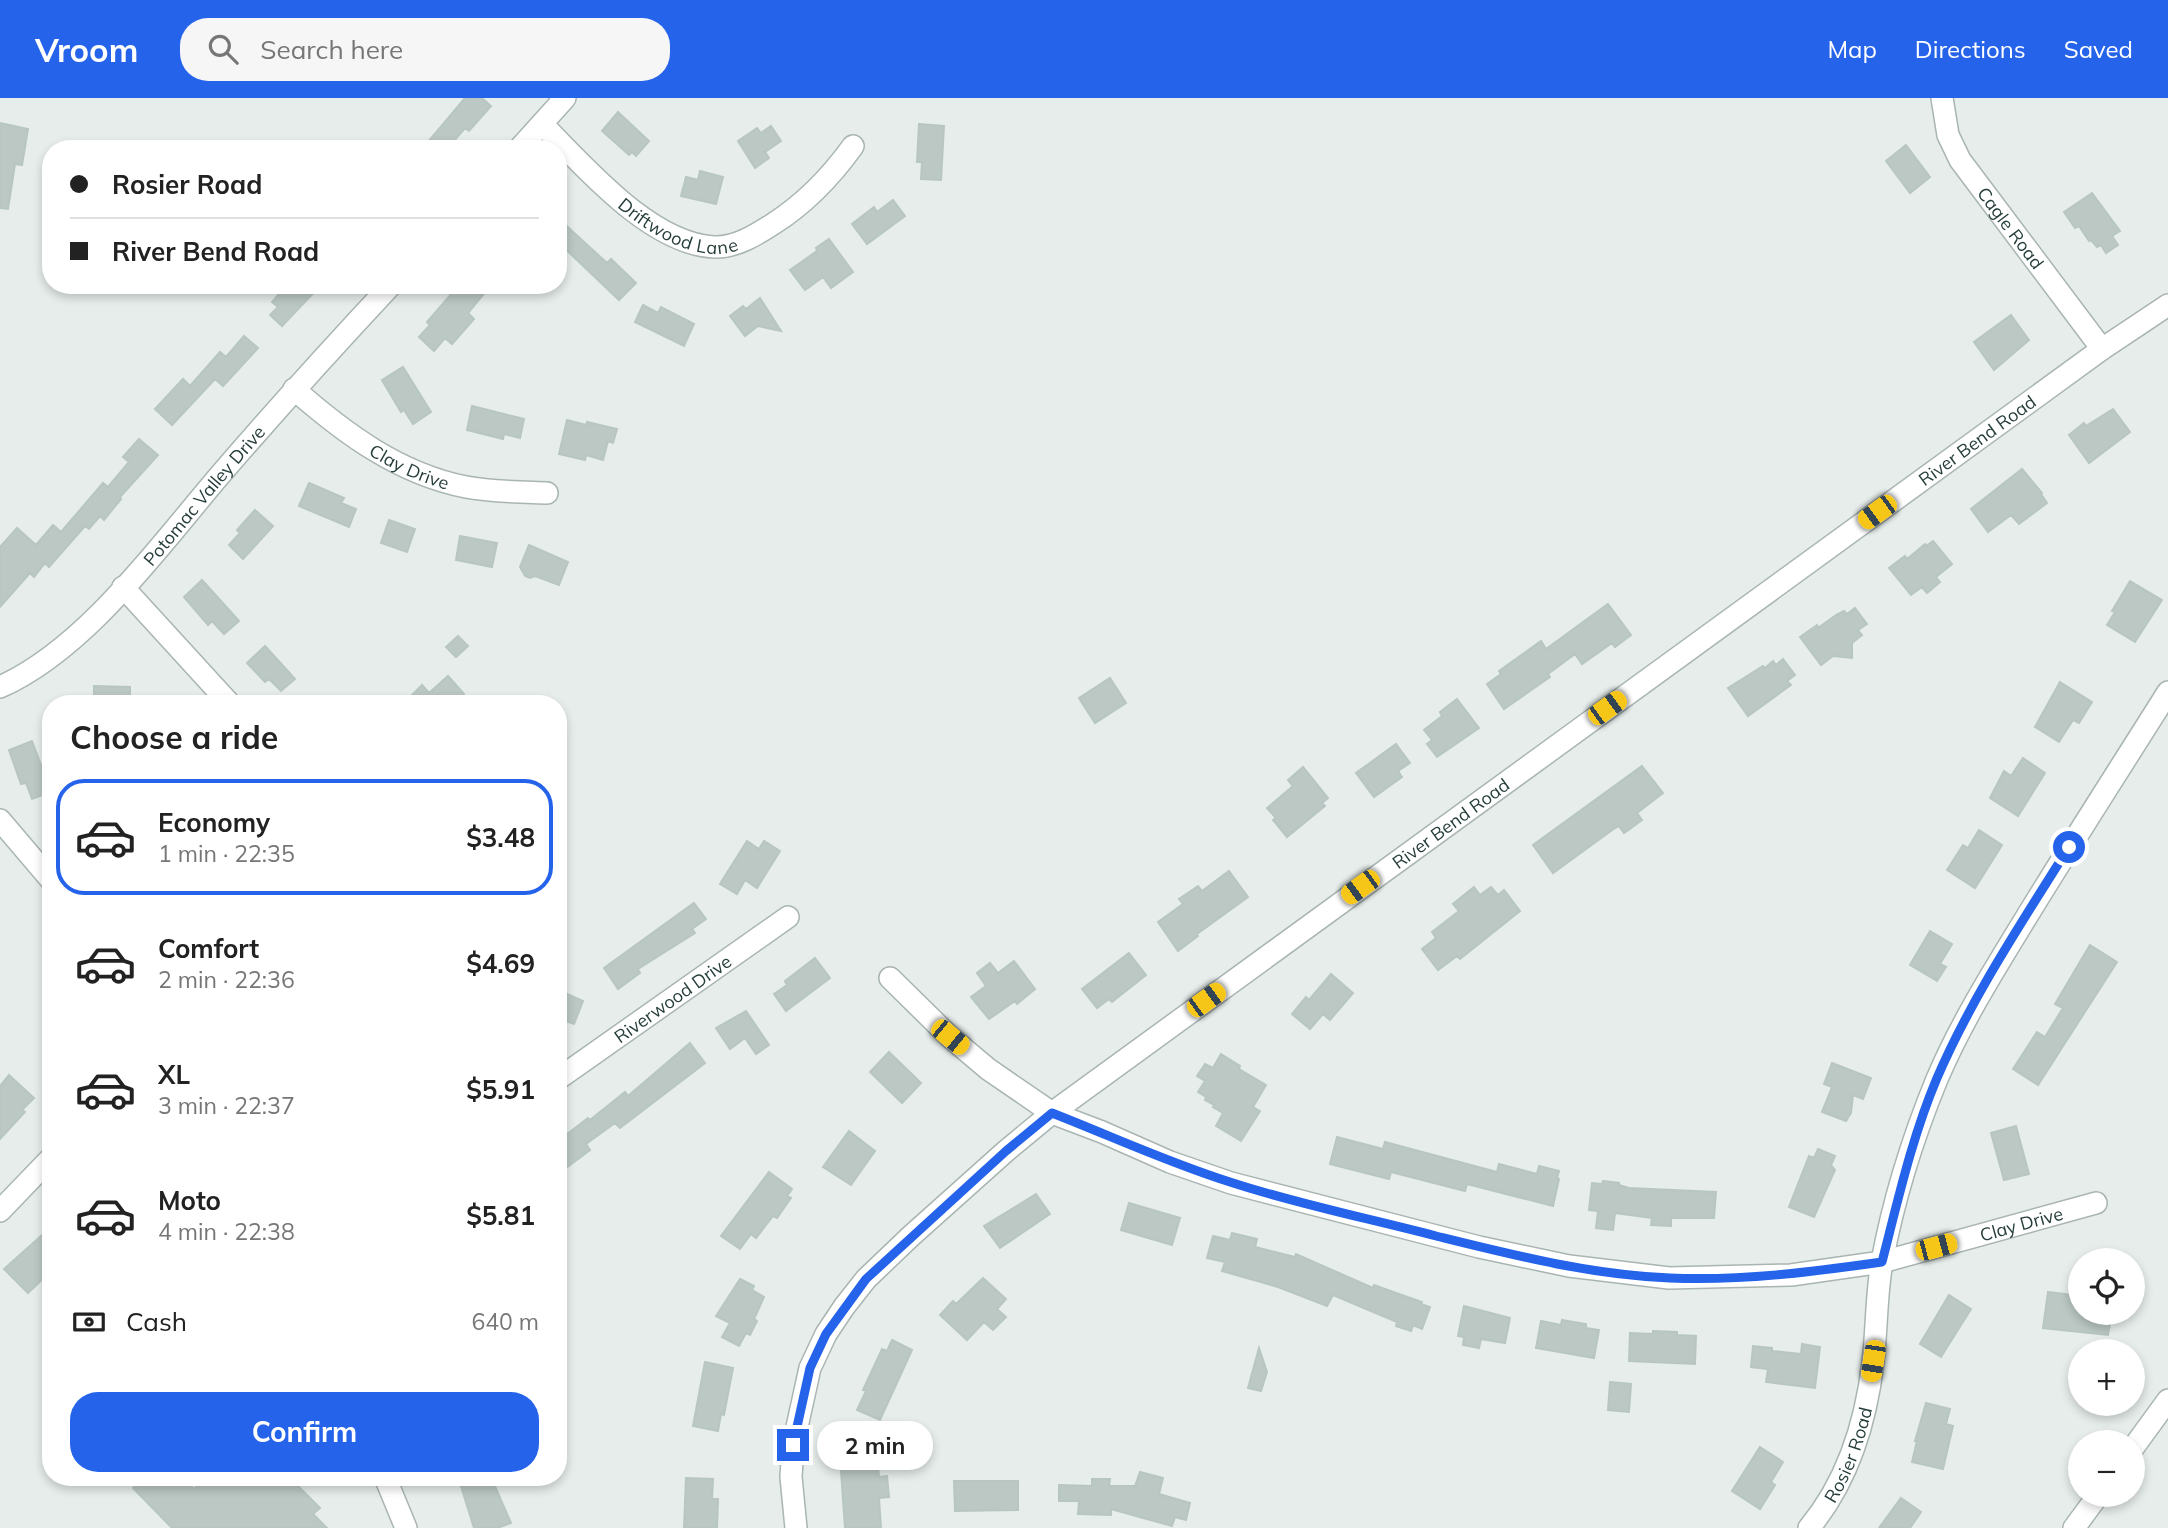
<!DOCTYPE html>
<html lang="en">
<head>
<meta charset="utf-8">
<style>
	:root { --surface:#fff; --page:#f6f6f6; --text:#222; --muted:#767676; --line:#e0e0e0; --accent:#2563eb }
	body { margin:0; font-family:Mulish,sans-serif; background:var(--page); color:var(--text); height:100vh; display:flex; flex-direction:column; font-size:26px; white-space:nowrap }
	* { box-sizing:border-box; margin:0 }
	p { font-size:23px; color:var(--muted) }
	.icon { flex:none; width:38px; height:38px; fill:none; stroke:currentColor; stroke-width:2; stroke-linecap:round; stroke-linejoin:round }
	.map { position:relative; flex:1; overflow:hidden }
	.details { position:absolute; left:42px; top:597px; width:525px; height:791px; display:flex; flex-direction:column; background:var(--surface); border-radius:28px; box-shadow:0 4px 10px #0003 }
	.details>* { flex:none }
	.banner { position:absolute; left:42px; top:42px; width:525px; height:154px; border-radius:28px; box-shadow:0 4px 10px #0003; display:grid; align-content:center; height:154px; padding:0 28px; background:var(--surface) }
	.tools { position:absolute; left:2068px; top:1150px; display:grid; gap:14px }
	.tools a { display:grid; place-items:center; width:77px; height:77px; border-radius:50%; background:var(--surface); box-shadow:0 4px 10px #0003; font-size:35px }
	.end { position:absolute; width:32px; height:32px; margin:-16px; border:9px solid #2563eb; background:#fff; box-shadow:0 0 0 4px #fff }
	.from { border-radius:50% }
	.bubble { position:absolute; height:49px; border-radius:24px; background:var(--surface); box-shadow:0 4px 10px #0003; font-size:23px; font-weight:700; line-height:49px; text-align:center }
	.car { position:absolute; width:21px; height:42px; margin:-21px -10px; border-radius:9px; box-shadow:0 0 5px 2px #0007; background:linear-gradient(#f5c518 24%,#345 0 40%,#f5c518 0 76%,#345 0 86%,#f5c518 0) }
	.banner b { display:flex; align-items:center; gap:24px; height:66px; font-size:26px }
	.banner b+b { border-top:2px solid var(--line) }
	.banner i { width:18px; height:18px; background:var(--text) }
	ul { padding:0; list-style:none }
	li { display:flex; align-items:center; gap:21px; height:116px; margin:0 14px 10px; padding:0 14px; border:4px solid transparent; border-radius:28px }
	li div { flex:1 }
	li b { display:block; font-size:26px }
	li em { font-style:normal; font-weight:700 }
	li.current { border-color:var(--accent) }
	li>.icon { width:63px; height:63px; stroke-width:1.5 }
	h2 { padding:0 28px; font-size:32px; line-height:84px }
	.pay { display:flex; align-items:center; gap:18px; height:77px; padding:0 28px; font-size:26px }
	.pay p { margin-inline-start:auto }
	.primary-button { display:flex; gap:14px; margin-top:auto; padding:14px 28px }
	.primary-button a { flex:1; height:80px; border-radius:28px; background:var(--accent); color:#fff; font-size:28px; font-weight:700; line-height:80px; text-align:center }
	header { display:flex; align-items:center; gap:42px; box-sizing:border-box; height:98px; padding:0 35px; background:var(--accent); color:#fff }
	header strong { font-size:33px }
	nav { display:flex; gap:38px; margin-inline-start:auto; font-size:24px }
	.search { width:490px; height:63px; background:var(--page); display:flex; align-items:center; gap:18px; box-sizing:border-box; padding:0 24px; border-radius:28px; color:var(--muted); font-size:26px }
	.map>svg:first-child { display:block }
	.building { fill:#bbc8c4; stroke:#b8c6c3; stroke-width:2 }
	.lines { fill:none; stroke-linecap:round; stroke-linejoin:round }
	.minor-casing { stroke:#a9b5b3; stroke-width:24 }
	.minor { stroke:#fff; stroke-width:21 }
	.route { stroke:#2563eb; stroke-width:9 }
	.labels { text-anchor:middle; dominant-baseline:central; stroke-width:7; stroke-linejoin:round; paint-order:stroke }
	.street-label { font-size:18px; fill:#263e3b; stroke:#f6faf8 }
</style>
</head>
<body>
<header>
<strong>Vroom</strong>
<div class="search"><svg class="icon" aria-label="search" viewBox="0 0 24 24"><circle cx="10" cy="10" r="6"/><path d="M15 15l6 6"/></svg>Search here</div>
<nav><a>Map</a><a>Directions</a><a>Saved</a></nav>
</header>
<div class="map">
<svg width="2168" height="1430" viewBox="0 0 2168 1430">
	<rect width="100%" height="100%" fill="#e6edeb"/>
	<path class="building" d="M465,0H482L491,8L469,33L465,30L447,51H422Z
		M618,14L649,43L636,58L632,54L629,57L602,33Z
		M0,25L28,31L22,67L15,66L8,111L0,110Z
		M919,26L944,28L941,82L921,81L922,64H917Z
		M771,28L781,43L765,54L769,60L755,70L738,43L757,30L761,35Z
		M1906,47L1930,79L1910,95L1886,63Z
		M700,73L723,79L716,106L681,98L686,79L698,82Z
		M2092,95L2120,133L2112,138L2118,147L2106,155L2101,147L2097,149L2091,142L2089,143L2079,128L2075,130L2064,114Z
		M893,102L905,118L867,146L852,126L874,109L877,114Z
		M558,120L607,165L611,161L636,185L619,202L558,144Z
		M829,141L853,174L831,190L823,179L805,192L790,172L817,153L816,150Z
		M287,187H321L282,228L270,217L278,209L272,204Z
		M459,187H491L468,215L474,221L452,246L445,240L434,253L419,239L430,227L427,224Z
		M760,200L781,233L758,228L745,238L730,218L743,208L746,211Z
		M643,207L658,215L661,209L694,226L684,248L635,224Z
		M2011,217L2029,242L1994,272L1974,244Z
		M244,238L258,250L223,288L215,281L172,327L155,311L183,281L190,288L220,254L226,259Z
		M403,269L431,314L413,326L404,312L401,314L382,282Z
		M472,308L524,321L520,340L504,336L503,341L467,332Z
		M2113,311L2130,334L2089,365L2069,337L2084,325L2086,328Z
		M567,322L586,327L587,324L617,331L613,345L608,343L603,362L586,357L585,362L559,356Z
		M139,341L158,357L120,399L121,401L104,422L100,418L89,431L85,428L49,469L45,465L34,479L30,475L0,509V449L17,430L36,447L53,427L61,434L103,385L108,389L129,364L123,359Z
		M2022,371L2042,395L2041,396L2047,405L2019,426L2011,417L1988,434L1971,411Z
		M309,385L344,400L341,405L356,411L349,429L299,408Z
		M255,412L273,428L243,461L229,447L240,435L237,432Z
		M389,422L415,431L407,454L381,445Z
		M460,438L497,445L492,469L456,462Z
		M1933,443L1952,466L1936,479L1940,484L1927,495L1922,489L1911,497L1889,470L1905,458L1907,461L1925,446L1926,448Z
		M529,447L568,464L559,487L535,478L530,480L525,478L520,469Z
		M202,482L239,523L224,536L212,523L208,527L184,499Z
		M2130,483L2162,502L2135,544L2107,527L2115,514L2112,513Z
		M1608,506L1631,537L1615,549L1612,545L1582,566L1575,556L1548,576L1550,579L1504,611L1487,586L1501,576L1499,573L1541,543L1546,551Z
		M1855,510L1867,526L1858,532L1862,537L1852,545V560L1833,558L1821,567L1800,539L1817,527L1818,530L1836,517L1844,513L1847,516Z
		M458,538L468,548L456,559L446,549Z
		M265,548L295,581L281,593L269,581L265,584L247,565Z
		M1783,561L1795,577L1787,583L1791,587L1748,618L1728,590L1763,568L1765,570L1773,563L1776,567Z
		M448,578L464,596L454,606H403L422,587L429,595Z
		M1110,580L1126,605L1095,625L1079,600Z
		M2060,584L2092,604L2079,625L2073,622L2059,644L2035,629Z
		M94,588L130,589V606H94Z
		M1457,601L1479,630L1437,659L1427,646L1432,642L1424,632L1442,618L1440,614Z
		M32,643L51,694L32,701L26,685L21,686L9,652Z
		M1396,646L1410,665L1398,673L1402,679L1374,699L1356,675Z
		M2023,660L2045,675L2018,718L1990,700L2004,673L2011,678Z
		M1642,668L1663,695L1637,715L1642,722L1624,735L1619,728L1615,730L1553,775L1533,747Z
		M1303,669L1328,700L1322,705L1325,708L1287,739L1273,722L1276,720L1267,710L1293,688L1288,682Z
		M1979,732L2002,747L1975,790L1947,772L1963,747L1968,750Z
		M747,743L759,751L764,743L780,753L757,790L745,782L737,796L720,786Z
		M1229,773L1248,799L1197,836L1198,838L1178,853L1158,824L1183,806L1179,801L1198,788L1202,793Z
		M1474,789L1480,797L1491,789L1498,797L1504,792L1520,813L1460,861L1457,858L1438,872L1422,851L1436,840L1432,834L1459,813L1453,806Z
		M694,805L706,821L692,831L695,835L638,871L640,875L618,891L604,870Z
		M1930,833L1952,846L1940,866L1946,869L1937,883L1910,867Z
		M2090,847L2117,864L2038,987L2013,971L2037,934L2045,939L2063,910L2055,906Z
		M1129,855L1146,877L1112,904L1109,901L1097,910L1082,891Z
		M815,860L830,880L786,913L774,896L787,887L785,883Z
		M1014,863L1035,891L1017,906L1015,903L989,921L971,899L986,888L977,875L990,865L998,875Z
		M1331,876L1353,895L1330,922L1323,916L1310,931L1292,916L1306,899L1309,902Z
		M558,892L583,903L574,926L558,920Z
		M746,913L769,947L756,956L745,940L730,951L716,930Z
		M690,945L705,965L620,1030L615,1025L586,1046L590,1052L558,1076V1043L588,1020L590,1022L625,994L628,998Z
		M889,954L921,985L902,1005L870,974Z
		M1221,956L1240,968L1239,971L1266,987L1253,1009L1260,1013L1241,1043L1216,1028L1223,1015L1213,1009L1214,1007L1205,1002L1206,999L1198,994L1205,983L1197,978L1205,966L1213,970Z
		M1832,965L1871,980L1863,1001L1853,997L1851,1015L1846,1023L1822,1014L1832,989L1824,986Z
		M9,977L34,1000L22,1012L25,1014L0,1041V988Z
		M2016,1028L2029,1076L2004,1082L1991,1035Z
		M849,1033L875,1053L851,1087L823,1069Z
		M1337,1039L1383,1051L1385,1044L1497,1074L1499,1066L1537,1076L1539,1068L1559,1073L1557,1080L1559,1081L1553,1108L1467,1086L1465,1093L1391,1074L1389,1081L1330,1066Z
		M1818,1051L1835,1058L1831,1067L1835,1072L1814,1119L1789,1109L1809,1058L1814,1060Z
		M769,1074L792,1091L787,1098L791,1100L777,1120L773,1118L756,1140L751,1136L740,1151L721,1138Z
		M1603,1083L1619,1085V1087L1629,1090L1716,1094L1714,1120H1671V1128L1651,1127L1652,1120L1615,1115L1613,1132L1596,1130L1598,1113L1589,1112L1592,1085L1602,1086Z
		M1036,1096L1050,1116L1000,1150L984,1128Z
		M1129,1105L1180,1120L1172,1147L1121,1132Z
		M51,1129V1173L28,1195L4,1171Z
		M1232,1135L1257,1141L1255,1149L1295,1159L1296,1156L1373,1190L1374,1187L1422,1204L1421,1206L1430,1209L1422,1231L1413,1227L1411,1233L1396,1228L1397,1224L1333,1197L1327,1208L1278,1189L1222,1173L1225,1164L1207,1160L1213,1138L1230,1142Z
		M983,1180L1006,1201L997,1211L1006,1219L993,1232L984,1224L967,1242L940,1217L953,1203L956,1206Z
		M740,1181L754,1188L752,1192L764,1199L754,1221L757,1223L750,1237L746,1235L739,1248L722,1239L730,1225L716,1218Z
		M2048,1194L2081,1198V1214H2112L2108,1237L2043,1230Z
		M1949,1197L1971,1211L1941,1259L1920,1246Z
		M1464,1208L1510,1220L1505,1245L1481,1241L1479,1250L1463,1247L1464,1239L1458,1238Z
		M1562,1222L1586,1226V1230L1599,1232L1594,1260L1536,1250L1541,1223L1561,1227Z
		M1653,1233L1677,1234V1237L1696,1238L1695,1266L1629,1263L1630,1235L1653,1236Z
		M892,1242L912,1252L880,1322L857,1312L866,1293L863,1292L882,1251L887,1253Z
		M1802,1246L1820,1249L1815,1290L1766,1284L1768,1271L1751,1269L1753,1248L1772,1250V1253L1801,1256Z
		M1259,1250L1267,1274L1261,1293L1248,1290Z
		M705,1264L733,1270L724,1317L721,1316L718,1333L693,1328Z
		M1610,1284L1631,1286L1629,1314L1608,1312Z
		M1926,1305L1950,1311L1946,1326L1953,1328L1943,1371L1912,1364L1917,1343H1915Z
		M876,1341L879,1379L887,1378L889,1399L879,1400L881,1430H845L839,1344Z
		M1760,1349L1783,1364L1771,1384L1775,1387L1760,1411L1732,1393Z
		M1140,1374L1163,1380L1159,1396L1190,1405L1186,1422L1175,1419L1172,1428L1111,1411V1417L1078,1416L1079,1403H1059V1387L1092,1388V1381H1110L1109,1388H1135Z
		M144,1379H182L194,1391L207,1379H278L287,1388L292,1382L320,1410L313,1416L327,1430H172L133,1390Z
		M477,1379H491L511,1425L497,1430H474L460,1385Z
		M686,1380L713,1381L712,1401H718L717,1430H684Z
		M954,1383H1018V1412L955,1413Z
		M1901,1400L1921,1414L1910,1430H1879Z"/>
	<g class="lines">
		<defs>
			<g id="minor">
				<path id="s1" d="M1942,0L1948,37L1960,62L2102,251"/>
				<path id="s2" d="M542,26C584,68 650,146 714,149C735,150 756,137 773,126C806,105 830,80 853,48"/>
				<path d="M519,51L565,0"/>
				<path id="s3" d="M294,291C344,335 399,376 466,389C492,394 520,394 547,395"/>
				<path d="M123,489L230,606"/>
				<path id="s4" d="M0,589C86,551 160,447 220,377C276,312 333,249 391,187"/>
				<path d="M0,722L51,782"/>
				<path id="s5" d="M890,880L950,939L988,971L1052,1015L1102,1034L1170,1064L1231,1085L1479,1149L1569,1168L1669,1180L1791,1177L1882,1164L2096,1105"/>
				<path id="s6" d="M558,981L788,819"/>
				<path d="M0,1113L51,1060"/>
				<path d="M2133,1350L2168,1302"/>
				<path d="M385,1379L406,1430"/>
				<path id="s7" d="M796,1430L791,1379L793,1347L810,1270L826,1236L844,1209L866,1181L911,1138L1006,1053L1052,1015L2102,251L2168,207"/>
				<path id="s8" d="M1809,1430C1848,1383 1866,1324 1873,1264C1877,1231 1876,1197 1882,1164C1893,1104 1914,1037 1937,981C1960,927 1991,877 2021,828C2069,749 2119,672 2168,594"/>
				<path d="M2074,1430L2099,1396"/>
			</g>
		</defs>
		<use href="#minor" class="minor-casing"/>
		<use href="#minor" class="minor"/>
	</g>
	<g class="lines">
		<path class="route" d="M793,1347L810,1270L826,1236L866,1181L1006,1053L1052,1015C1111,1038 1169,1065 1230,1084C1297,1106 1367,1120 1436,1138C1513,1157 1591,1177 1670,1180C1742,1183 1812,1174 1882,1164C1898,1102 1912,1039 1937,980C1972,899 2022,824 2069,749"/>
	</g>
	<g class="labels">
		<g class="street-label">
			<text stroke="none"><textPath href="#s2" startOffset="175">Driftwood Lane</textPath></text>
			<text stroke="none"><textPath href="#s1" startOffset="150">Cagle Road</textPath></text>
			<text stroke="none"><textPath href="#s7" startOffset="1661">River Bend Road</textPath></text>
			<text stroke="none"><textPath href="#s3" startOffset="140">Clay Drive</textPath></text>
			<text stroke="none"><textPath href="#s4" startOffset="282">Potomac Valley Drive</textPath></text>
			<text stroke="none"><textPath href="#s7" startOffset="1010">River Bend Road</textPath></text>
			<text stroke="none"><textPath href="#s6" startOffset="140">Riverwood Drive</textPath></text>
			<text stroke="none"><textPath href="#s5" startOffset="1211">Clay Drive</textPath></text>
			<text stroke="none"><textPath href="#s8" startOffset="84">Rosier Road</textPath></text>
		</g>
	</g>
</svg>
<div class="tools">
<a><svg class="icon" aria-label="locate" viewBox="0 0 24 24"><circle cx="12" cy="12" r="6"/><path d="M12 2v4M12 18v4M2 12h4M18 12h4"/></svg></a>
<a>+</a>
<a>−</a>
</div>
<i class="end from" style="left:2069px;top:749px"></i>
<i class="end" style="left:793px;top:1347px"></i>
<div class="bubble" style="left:817px;top:1323px;width:116px">2 min</div>
<i class="car" style="left:1877px;top:414px;rotate:234deg"></i>
<i class="car" style="left:1607px;top:610px;rotate:54deg"></i>
<i class="car" style="left:1360px;top:789px;rotate:234deg"></i>
<i class="car" style="left:1206px;top:902px;rotate:54deg"></i>
<i class="car" style="left:950px;top:939px;rotate:129deg"></i>
<i class="car" style="left:1936px;top:1149px;rotate:75deg"></i>
<i class="car" style="left:1873px;top:1263px;rotate:189deg"></i>
<div class="banner">
<b><i class="from"></i>Rosier Road</b>
<b><i></i>River Bend Road</b>
</div>
<section class="details">
<h2>Choose a ride</h2>
<ul>
<li class="current"><svg class="icon" aria-label="car" viewBox="0 0 24 24"><path d="M5 17H2v-5l4-1 3-4h7l3 4 3 1v5h-3M9 17h6M6 11h13"/><circle cx="7" cy="17" r="2"/><circle cx="17" cy="17" r="2"/></svg><div><b>Economy</b><p>1 min · 22:35</p></div><em>$3.48</em></li>
<li><svg class="icon" aria-label="car" viewBox="0 0 24 24"><path d="M5 17H2v-5l4-1 3-4h7l3 4 3 1v5h-3M9 17h6M6 11h13"/><circle cx="7" cy="17" r="2"/><circle cx="17" cy="17" r="2"/></svg><div><b>Comfort</b><p>2 min · 22:36</p></div><em>$4.69</em></li>
<li><svg class="icon" aria-label="car" viewBox="0 0 24 24"><path d="M5 17H2v-5l4-1 3-4h7l3 4 3 1v5h-3M9 17h6M6 11h13"/><circle cx="7" cy="17" r="2"/><circle cx="17" cy="17" r="2"/></svg><div><b>XL</b><p>3 min · 22:37</p></div><em>$5.91</em></li>
<li><svg class="icon" aria-label="car" viewBox="0 0 24 24"><path d="M5 17H2v-5l4-1 3-4h7l3 4 3 1v5h-3M9 17h6M6 11h13"/><circle cx="7" cy="17" r="2"/><circle cx="17" cy="17" r="2"/></svg><div><b>Moto</b><p>4 min · 22:38</p></div><em>$5.81</em></li>
</ul>
<div class="pay"><svg class="icon" aria-label="cash" viewBox="0 0 24 24"><path d="M3 7h18v10H3z"/><circle cx="12" cy="12" r="2"/></svg>Cash<p>640 m</p></div>
<div class="primary-button"><a>Confirm</a></div>
</section>
</div>
</body>
</html>
